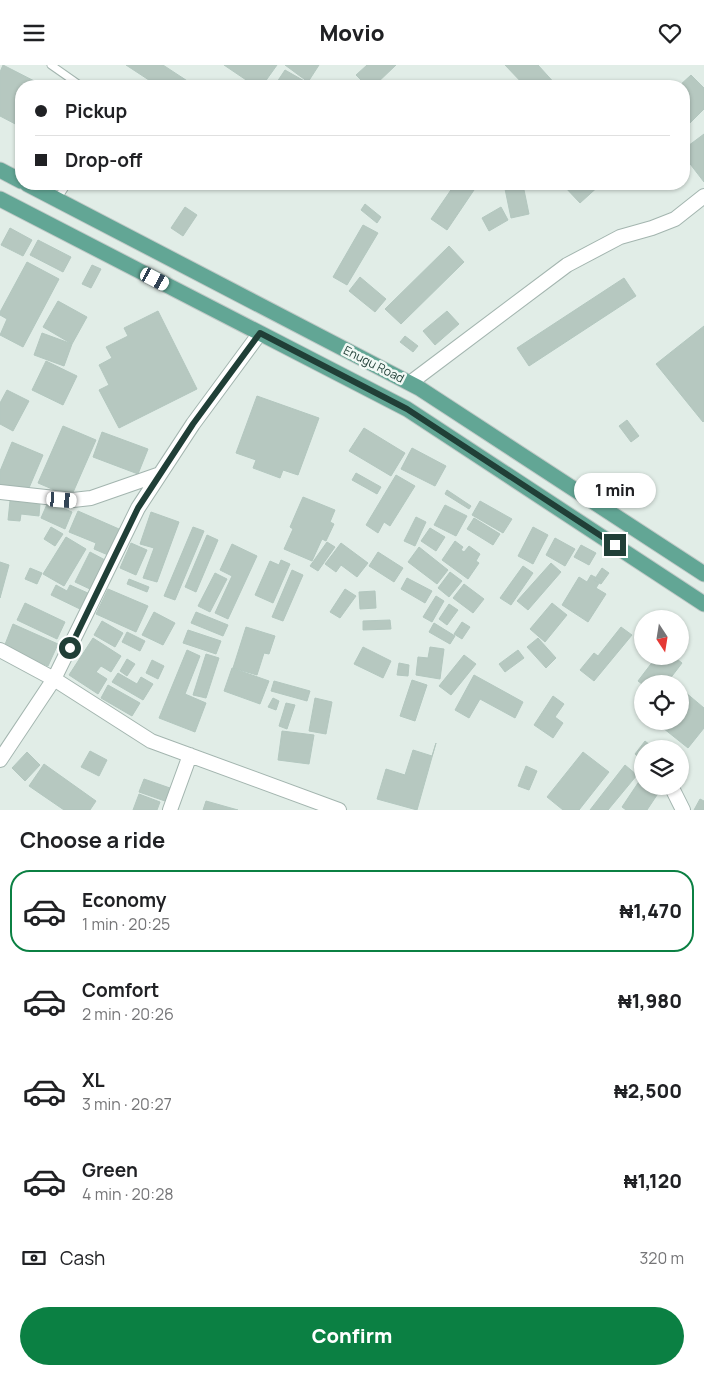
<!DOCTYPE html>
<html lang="en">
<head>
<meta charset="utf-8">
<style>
	:root { --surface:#fff; --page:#f6f6f6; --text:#202124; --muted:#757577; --line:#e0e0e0; --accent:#0b8043 }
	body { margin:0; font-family:Manrope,sans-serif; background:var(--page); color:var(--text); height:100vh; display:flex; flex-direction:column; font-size:19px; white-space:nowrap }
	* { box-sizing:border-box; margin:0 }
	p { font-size:16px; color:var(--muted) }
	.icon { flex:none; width:28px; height:28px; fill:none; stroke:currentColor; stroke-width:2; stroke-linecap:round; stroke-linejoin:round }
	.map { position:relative; height:745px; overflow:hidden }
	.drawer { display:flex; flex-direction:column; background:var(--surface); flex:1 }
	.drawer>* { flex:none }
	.banner { position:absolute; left:15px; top:15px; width:675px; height:110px; border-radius:20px; box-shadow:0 1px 4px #0004; display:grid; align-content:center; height:110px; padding:0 20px; background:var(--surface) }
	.needle { width:32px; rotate:168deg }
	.tools { position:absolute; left:634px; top:545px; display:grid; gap:10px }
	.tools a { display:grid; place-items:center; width:55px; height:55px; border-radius:50%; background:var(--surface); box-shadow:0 1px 4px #0004; font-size:25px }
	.end { position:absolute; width:22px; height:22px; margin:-11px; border:6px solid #203f37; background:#fff; box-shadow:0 0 0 2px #fff }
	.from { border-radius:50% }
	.bubble { position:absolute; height:35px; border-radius:18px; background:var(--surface); box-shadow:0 1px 4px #0004; font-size:16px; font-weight:800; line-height:35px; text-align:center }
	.car { position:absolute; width:15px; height:30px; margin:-15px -8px; border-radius:6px; box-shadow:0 0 4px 1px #0007; background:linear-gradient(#fff 24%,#345 0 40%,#fff 0 76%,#345 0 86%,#fff 0) }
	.banner b { display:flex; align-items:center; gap:18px; height:48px; font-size:19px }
	.banner b+b { border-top:1px solid var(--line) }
	.banner i { width:12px; height:12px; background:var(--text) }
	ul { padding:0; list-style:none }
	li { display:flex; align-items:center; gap:15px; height:82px; margin:0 10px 8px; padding:0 10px; border:2px solid transparent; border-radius:20px }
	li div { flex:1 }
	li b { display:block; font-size:19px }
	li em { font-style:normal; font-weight:800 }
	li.selected { border-color:var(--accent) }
	li>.icon { width:45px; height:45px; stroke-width:1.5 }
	h2 { padding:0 20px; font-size:22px; line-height:60px }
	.pay { display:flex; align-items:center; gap:12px; height:55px; padding:0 20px; font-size:19px }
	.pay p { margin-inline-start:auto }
	.button { display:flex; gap:10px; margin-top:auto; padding:10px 20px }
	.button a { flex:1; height:58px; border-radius:30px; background:var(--accent); color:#fff; font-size:20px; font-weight:800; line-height:58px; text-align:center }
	header { display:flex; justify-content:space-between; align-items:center; height:65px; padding:0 20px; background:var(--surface); font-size:22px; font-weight:800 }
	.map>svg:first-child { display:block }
	.building { fill:#b6c8c0; stroke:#b3c7bf }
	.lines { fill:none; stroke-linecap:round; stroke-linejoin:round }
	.lane-casing { stroke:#a3b5af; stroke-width:9 }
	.street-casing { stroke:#a3b5af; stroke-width:16 }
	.primary-casing { stroke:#c1c9c7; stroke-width:17 }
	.lane { stroke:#fff; stroke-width:7 }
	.street { stroke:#fff; stroke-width:14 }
	.primary { stroke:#62a695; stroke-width:15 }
	.route { stroke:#203f37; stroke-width:6 }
	.labels { text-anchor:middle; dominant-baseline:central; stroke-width:5; stroke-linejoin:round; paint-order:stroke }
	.street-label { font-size:12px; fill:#203f37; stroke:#f1f9f5 }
</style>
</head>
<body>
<header><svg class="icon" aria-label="menu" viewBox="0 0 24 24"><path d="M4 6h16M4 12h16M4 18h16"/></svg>Movio<svg class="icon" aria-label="heart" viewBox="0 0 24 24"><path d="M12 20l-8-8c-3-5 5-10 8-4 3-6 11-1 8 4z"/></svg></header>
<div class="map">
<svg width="704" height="745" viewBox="0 0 704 745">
	<rect width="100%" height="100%" fill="#e1ede7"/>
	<path class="building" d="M3,0L44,21H21V62L0,51V7Z
		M126,0H163L195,21H158Z
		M224,0H277L262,21H255Z
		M285,0H319L308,17Z
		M367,0H396L374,21H367L356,10Z
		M505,0H538L557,21H525Z
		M285,5L306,17L303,21L275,20Z
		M691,10L704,23V44L684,64V21H679Z
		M704,69V117L684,91V84Z
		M455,119H465L474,125L447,165L431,154Z
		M564,119H601L580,138L563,120Z
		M613,119H625L619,124Z
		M523,120L529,149L511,153L505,124Z
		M365,139L381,152L377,158L361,145Z
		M185,142L197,150L183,171L171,163Z
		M501,142L508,155L489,166L482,153Z
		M363,160L378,168L347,220L333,212Z
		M10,163L32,175L23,191L1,180Z
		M38,175L71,192L63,207L30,190Z
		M449,181L464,197L401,259L385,244Z
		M27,197L59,214L23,282L0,270L7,254L0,250V247Z
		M92,200L101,204L91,223L82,219Z
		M360,212L386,234L375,247L349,226Z
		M624,213L636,231L529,301L517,283Z
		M58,236L87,252L72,279L43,262Z
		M158,246L197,324L119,363L99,325L109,320L99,300L112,293L106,282L128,271L124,263Z
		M447,246L459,259L435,280L423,266Z
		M704,261V356L703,357L656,299Z
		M42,268L72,279L64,301L34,290Z
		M405,271L418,281L413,287L400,277Z
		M46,296L77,311L63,340L32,325Z
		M7,325L29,336L13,366L0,359V338Z
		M257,331L319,353L298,410L283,405L280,413L253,403L256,395L236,388Z
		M627,355L639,371L631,377L619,361Z
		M63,361L96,375L71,432L38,418Z
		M364,363L405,388L391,411L349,386Z
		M102,367L148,384L138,409L93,392Z
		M12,377L43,390L26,430L0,419V406Z
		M412,383L446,401L435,421L401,404Z
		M356,408L381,422L377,429L352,415Z
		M396,410L415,421L390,461L384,457L378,468L366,460Z
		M447,425L471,441L469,444L445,429Z
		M303,432L335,445L330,457L334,459L326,476L322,474L312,496L284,484L293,464L290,462Z
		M10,436L40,439L39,451L21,449L20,456L8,455Z
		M480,436L512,454L503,468L472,450Z
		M48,437L72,447L65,464L41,453Z
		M445,440L467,451L456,471L434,460Z
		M78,446L119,464L108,490L94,484L96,478L69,467Z
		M151,447L179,457L157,517L143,513L154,483L140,479Z
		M416,452L426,457L415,481L404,476Z
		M474,453L500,469L493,480L467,464Z
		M51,462L63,469L55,481L44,474Z
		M193,462L204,466L175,535L164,531Z
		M533,462L548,470L533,499L518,491Z
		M430,463L445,472L436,486L421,476Z
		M207,470L218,475L196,527L185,522Z
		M66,472L86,484L64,521L43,509Z
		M555,473L575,484L565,501L546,490Z
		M455,476L463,482L461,485L464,487L469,481L480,489L476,496L479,498L468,514L442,495Z
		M327,477L335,482L318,506L310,501Z
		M131,478L147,485L136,510L120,503Z
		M341,478L368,498L357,512L341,500L336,507L325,499Z
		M232,479L257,491L228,554L215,548L232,511L220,505Z
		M581,480L596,488L589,500L574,492Z
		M419,482L448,505L437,519L408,497Z
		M90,487L107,496L92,525L75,517Z
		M378,487L403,503L394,517L369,501Z
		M281,495L290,499L273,538L255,530L270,496L279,500Z
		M0,497L9,500L0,533Z
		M551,498L561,507L528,545L517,536Z
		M523,501L533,508L511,540L500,533Z
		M30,503L42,508L37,519L25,514Z
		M602,503L609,508L601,519L594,515Z
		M292,505L303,510L283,556L272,552Z
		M450,507L462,516L449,532L438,523Z
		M215,508L227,514L210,547L198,541Z
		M591,510L601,515L596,523L606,529L588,557L562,540L579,512L587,517Z
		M407,513L432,526L425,538L401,524Z
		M129,514L149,522L147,527L127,519Z
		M464,519L484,534L473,548L453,533Z
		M56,520L67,526L70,520L90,529L82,545L51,530Z
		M108,524L148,541L136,567L96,549Z
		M345,524L356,531L340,553L330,547Z
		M375,526L376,543L360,544L359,527Z
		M436,531L444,536L432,557L423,552Z
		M25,538L65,557L57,574L17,555Z
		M552,538L567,550L545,577L530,564Z
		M449,539L458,545L447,560L439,554Z
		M154,547L175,558L163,580L142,570Z
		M196,547L228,560L223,571L191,558Z
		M390,555L391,564L363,565V556Z
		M102,556L123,568L115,582L94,570Z
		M462,557L470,562L462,574L454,569Z
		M434,558L455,571L450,579L429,567Z
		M13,559L58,579L48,601L4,582Z
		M246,562L275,571L269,589L264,588L257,610L233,603Z
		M621,562L632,570L594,616L580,605L594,588L598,591Z
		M188,565L221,576L216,589L183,578Z
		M127,567L145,576L140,586L122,577Z
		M93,573L121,591L111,607L101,601L96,607L107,614L98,629L69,610Z
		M538,573L556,593L546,603L527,582Z
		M363,582L391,596L383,613L354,599Z
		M430,582L444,584L440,614L416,610L418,592L428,593Z
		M187,585L200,591L185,629L206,638L195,667L159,653Z
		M518,585L524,593L505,607L499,599Z
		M206,589L219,593L206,633L193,630Z
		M464,590L476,599L451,630L439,621Z
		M657,591H673L682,598L666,619H642L638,616Z
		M127,594L135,599L127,611L120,606Z
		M152,595L164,601L158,614L146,608Z
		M399,598L409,600L408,611L397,610Z
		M232,603L269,616L260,639L224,626Z
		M118,608L137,619L141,612L153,619L143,635L112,617Z
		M474,610L523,637L515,653L480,634L469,653L455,645Z
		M412,615L427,620L415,656L400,651Z
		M274,616L310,626L307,636L271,626Z
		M108,620L140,638L132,651L101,633Z
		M685,627L704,643V663L688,683L658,659L660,656H680V633Z
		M553,631L564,639L555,652L563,658L553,673L534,660Z
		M273,633L279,636L276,645L268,642Z
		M315,633L332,637L326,669L309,666Z
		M286,638L295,640L287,664L279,661Z
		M282,666L314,670L309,699L278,695Z
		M645,676L655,684H642V695L635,689Z
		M436,678L417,745L377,734L386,704L405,710L413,685L432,691Z
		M90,686L107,695L99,711L81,702Z
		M27,687L40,700L25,716L12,703Z
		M583,687L609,707L579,745H563L547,732Z
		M680,696L687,700L680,709Z
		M44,699L96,736L90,745H64L29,721Z
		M625,700L637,710L608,745H590Z
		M526,701L537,706L529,725L518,721Z
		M144,714L170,723L165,736L139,727Z
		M640,715L642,717V721H649L659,727L647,745H626L622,742Z
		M139,729L160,737L157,745H133Z
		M700,734L704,736V745H694Z
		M206,736L238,745H203Z"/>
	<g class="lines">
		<defs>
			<path id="lane" d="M51,0L81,21
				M57,134L67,119"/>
			<path id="street" d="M410,318L567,200L620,172L652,163L675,154L704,131
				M0,427L73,435L91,433L160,409
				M0,585L54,614L151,676L339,745
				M0,695L54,614L138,443L193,359L260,268
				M671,721L683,745
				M170,745L190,690"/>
			<path id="primary" d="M0,105L21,116
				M27,119L419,323L704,509
				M0,134L407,344L704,539"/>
		</defs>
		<use href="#lane" class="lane-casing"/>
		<use href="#street" class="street-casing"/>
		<use href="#primary" class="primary-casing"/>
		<use href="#lane" class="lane"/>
		<use href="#street" class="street"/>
		<use href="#primary" class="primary"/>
	</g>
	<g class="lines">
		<path class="route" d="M70,583L138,443L193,359L260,268L407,344L615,480"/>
	</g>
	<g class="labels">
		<g class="street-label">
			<text transform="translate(374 299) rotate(27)">Enugu Road</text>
		</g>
	</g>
</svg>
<div class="tools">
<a><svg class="needle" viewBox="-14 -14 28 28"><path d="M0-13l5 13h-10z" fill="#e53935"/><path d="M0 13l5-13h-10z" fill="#757577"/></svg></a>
<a><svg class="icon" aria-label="locate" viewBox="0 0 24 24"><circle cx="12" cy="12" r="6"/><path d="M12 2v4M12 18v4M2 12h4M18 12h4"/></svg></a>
<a><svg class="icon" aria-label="layers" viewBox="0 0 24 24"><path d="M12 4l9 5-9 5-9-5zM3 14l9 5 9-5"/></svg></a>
</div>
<i class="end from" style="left:70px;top:583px"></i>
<i class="end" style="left:615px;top:480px"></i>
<div class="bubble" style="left:574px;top:408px;width:82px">1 min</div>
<i class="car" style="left:155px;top:214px;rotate:118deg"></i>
<i class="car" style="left:62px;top:435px;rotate:94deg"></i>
<div class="banner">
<b><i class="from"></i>Pickup</b>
<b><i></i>Drop-off</b>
</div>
</div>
<section class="drawer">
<h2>Choose a ride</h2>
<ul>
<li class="selected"><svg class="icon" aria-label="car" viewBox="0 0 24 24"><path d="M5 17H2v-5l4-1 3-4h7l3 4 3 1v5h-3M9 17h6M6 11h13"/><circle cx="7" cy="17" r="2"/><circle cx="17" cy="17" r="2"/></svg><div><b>Economy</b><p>1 min · 20:25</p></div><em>₦1,470</em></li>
<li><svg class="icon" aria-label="car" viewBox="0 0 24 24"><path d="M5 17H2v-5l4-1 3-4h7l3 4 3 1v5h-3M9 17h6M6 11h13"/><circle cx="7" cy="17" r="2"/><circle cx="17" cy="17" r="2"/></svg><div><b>Comfort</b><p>2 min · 20:26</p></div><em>₦1,980</em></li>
<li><svg class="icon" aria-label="car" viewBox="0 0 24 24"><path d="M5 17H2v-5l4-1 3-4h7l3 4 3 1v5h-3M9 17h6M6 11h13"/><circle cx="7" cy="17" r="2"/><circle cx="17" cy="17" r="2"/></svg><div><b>XL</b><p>3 min · 20:27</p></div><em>₦2,500</em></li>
<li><svg class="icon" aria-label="car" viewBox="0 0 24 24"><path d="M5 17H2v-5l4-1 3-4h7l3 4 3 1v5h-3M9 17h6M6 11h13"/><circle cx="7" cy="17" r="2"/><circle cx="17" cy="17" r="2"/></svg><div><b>Green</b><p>4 min · 20:28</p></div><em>₦1,120</em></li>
</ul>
<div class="pay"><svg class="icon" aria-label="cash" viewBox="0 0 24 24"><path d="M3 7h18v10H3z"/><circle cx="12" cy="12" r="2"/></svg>Cash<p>320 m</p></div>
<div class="button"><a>Confirm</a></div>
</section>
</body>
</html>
